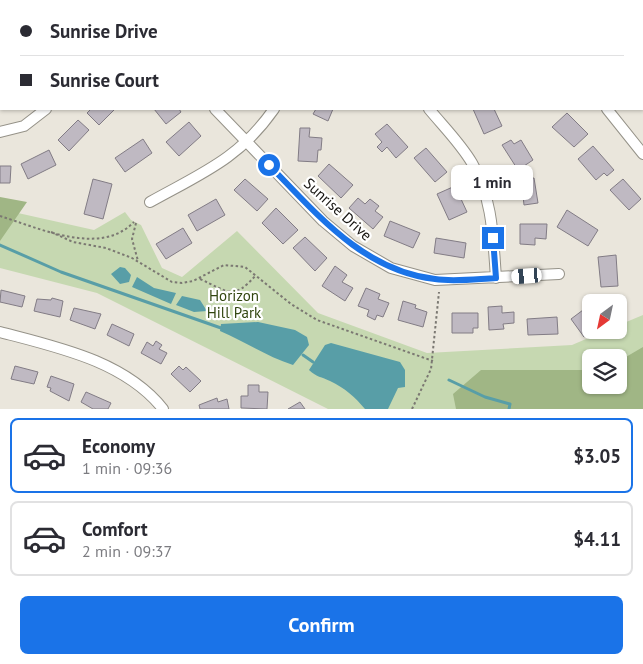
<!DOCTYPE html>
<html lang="en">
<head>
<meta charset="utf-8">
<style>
	:root { --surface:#fff; --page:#f7f7f7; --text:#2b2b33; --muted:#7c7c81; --line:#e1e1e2; --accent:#1a73e8 }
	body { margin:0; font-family:"PT Sans",sans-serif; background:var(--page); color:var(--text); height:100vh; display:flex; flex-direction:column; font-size:19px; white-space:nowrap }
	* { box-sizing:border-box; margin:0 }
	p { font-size:16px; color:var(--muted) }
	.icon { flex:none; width:28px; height:28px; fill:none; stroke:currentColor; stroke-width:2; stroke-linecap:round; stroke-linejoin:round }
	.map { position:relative; height:409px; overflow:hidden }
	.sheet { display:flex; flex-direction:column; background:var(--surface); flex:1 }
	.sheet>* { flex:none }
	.hud { position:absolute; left:0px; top:0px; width:644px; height:110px; box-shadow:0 1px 4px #0004; display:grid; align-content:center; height:110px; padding:0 20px; background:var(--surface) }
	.needle { width:32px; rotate:213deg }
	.fabs { position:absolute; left:582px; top:294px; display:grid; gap:10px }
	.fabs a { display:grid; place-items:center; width:45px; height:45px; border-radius:8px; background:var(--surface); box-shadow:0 1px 4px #0004; font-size:25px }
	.end { position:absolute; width:22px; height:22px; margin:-11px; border:6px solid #1a73e8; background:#fff; box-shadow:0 0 0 2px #fff }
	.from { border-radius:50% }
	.bubble { position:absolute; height:35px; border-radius:8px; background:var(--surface); box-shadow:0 1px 4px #0004; font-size:16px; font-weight:600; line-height:35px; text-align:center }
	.car { position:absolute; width:15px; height:30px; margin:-15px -8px; border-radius:6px; box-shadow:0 0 4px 1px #0007; background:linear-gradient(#fff 24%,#345 0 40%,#fff 0 76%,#345 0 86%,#fff 0) }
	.hud b { display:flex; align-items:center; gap:18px; height:48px; font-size:19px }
	.hud b+b { border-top:1px solid var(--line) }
	.hud i { width:12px; height:12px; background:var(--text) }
	ul { padding:9px 0 0; list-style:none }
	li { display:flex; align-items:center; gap:15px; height:75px; margin:0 10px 8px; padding:0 10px; border:2px solid var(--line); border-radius:8px }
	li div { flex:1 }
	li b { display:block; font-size:19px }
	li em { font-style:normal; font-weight:600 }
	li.selected { border-color:var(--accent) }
	li>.icon { width:45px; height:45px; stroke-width:1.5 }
	.cta { display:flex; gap:10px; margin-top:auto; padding:10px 20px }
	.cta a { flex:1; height:58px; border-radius:8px; background:var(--accent); color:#fff; font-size:20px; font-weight:600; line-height:58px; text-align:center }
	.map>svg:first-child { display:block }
	.green { fill:#c6d8b1; fill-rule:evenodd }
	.forest { fill:#a0b685 }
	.water { fill:#589ea7 }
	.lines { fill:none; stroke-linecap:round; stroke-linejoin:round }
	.stream { stroke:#589ea7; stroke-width:3 }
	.building { fill:#bfb9c2; stroke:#827c85 }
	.minor-casing { stroke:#959288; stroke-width:12 }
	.path { stroke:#7b7872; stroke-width:2; stroke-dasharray:2.5 2.5; stroke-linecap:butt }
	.minor { stroke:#fff; stroke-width:10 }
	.route { stroke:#1a73e8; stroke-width:6 }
	.labels { text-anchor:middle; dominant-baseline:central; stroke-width:4.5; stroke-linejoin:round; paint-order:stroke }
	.street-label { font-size:15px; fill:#161411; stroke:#fff }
	.park-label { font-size:15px; fill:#324610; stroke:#fff }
</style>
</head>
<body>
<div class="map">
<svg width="643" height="409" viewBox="0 0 643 409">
	<rect width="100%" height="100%" fill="#eae6dc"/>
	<path class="green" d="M0,209L94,230L125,212L131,220L141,225L162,268L182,277L237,231L318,313L427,353L572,345L607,330H619V325L643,315V409H328L97,293L0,268ZM591,358H619V385H591Z"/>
	<path class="forest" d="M0,197L27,202L0,241Z
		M643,347V409H456L453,394L481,370H591V385H619V361Z"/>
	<path class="water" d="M120,267L125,268L131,275L129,282L120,284L111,274Z
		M137,277L154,288L176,293L171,304L132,287Z
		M182,296L200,300L207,311L194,312L176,305Z
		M258,322L295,330L307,337L309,345L293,365C267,357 246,342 220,331L221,324Z
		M331,343L400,362L405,370V387L398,388L388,409H365C355,397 345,388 330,381C322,377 316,377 309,370L325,345Z"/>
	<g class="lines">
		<path class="stream" d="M0,245L61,272L221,328
			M303,355L313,362
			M449,380L485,397L510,404L509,409"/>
	</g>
	<path class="building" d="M458,0H481L482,1H459Z
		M623,0H643V5L642,1H622Z
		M91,109H115L99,125L87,113Z
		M154,109H179L181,112L166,124Z
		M316,109H333L328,121L313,114Z
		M473,109H494L502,126L484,134Z
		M567,113L588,134L574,147L552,127Z
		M78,120L89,130L69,151L58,140Z
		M189,122L201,136L179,156L166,142Z
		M387,124L408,147L396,158L387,147L382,152L377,147L382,142L375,134Z
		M300,128H310L309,137L322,138L321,150H318L317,162L298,161Z
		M143,139L152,153L125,172L115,158Z
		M511,140L514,144L521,140L533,160L518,170L502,145Z
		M593,146L614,170L607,176L604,173L596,180L578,159Z
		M426,148L447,172L435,182L414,158Z
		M49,150L56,165L28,179L21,164Z
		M329,164L353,185L341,198L318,176Z
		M0,166H11L10,183H0Z
		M534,178L538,203L524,205L523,196L516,197L514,180Z
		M93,179L112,184L103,219L84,214Z
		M245,179L268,199L257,211L234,190Z
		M623,179L641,199L629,210L610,190Z
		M455,186L467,212L449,220L437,194Z
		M358,198L365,204L370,199L379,206L375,211L383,217L373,229L349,208Z
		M216,199L225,215L197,231L188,215Z
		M276,208L298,230L283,244L262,223Z
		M567,210L598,230L588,246L557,227Z
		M390,221L420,233L413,248L384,236Z
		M520,224H547L546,239L535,238V245L520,244Z
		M183,228L192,243L166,259L156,244Z
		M305,237L327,258L315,271L293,248Z
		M436,238L466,243L464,258L434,253Z
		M616,255L618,286L601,287L598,257Z
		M335,266L347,275L342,282L353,288L345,301L322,286Z
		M366,288L380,294L378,299L389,303L383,317L377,315L375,320L367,316L369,310L358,306Z
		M1,290L25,296L22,307L0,302Z
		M52,298L63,301L60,317L34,311L37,299L51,300Z
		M403,301L416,305L415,308L427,312L423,327L398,320Z
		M591,304V330H594L584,337L571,319Z
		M502,306V313L514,312V323L503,324L504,329L489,330L488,307Z
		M74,308L101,314L95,329L70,320Z
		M452,313H478V328H473V333H452Z
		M557,317L558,334L528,335L527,319Z
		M112,324L134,334L129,346L107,335Z
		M156,341L162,345L159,349L167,353L161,364L141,353L147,342L153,346Z
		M15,366L38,372L34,384L11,379Z
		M179,366L183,370L186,367L201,381L190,392L171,374Z
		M51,376L74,384L69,401L50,391L51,388L47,387Z
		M248,385H259V392H268L267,409L241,408V396H248Z
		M86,392L111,403L108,409H93L81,402Z
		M217,398L218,402L227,399L229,409H200L199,405Z
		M300,402L305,409H288Z"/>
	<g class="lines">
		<defs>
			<path id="minor" d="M521,0L522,1
				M159,1L161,0
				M333,1L334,0
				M551,1L553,0
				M215,109L323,221L353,246L391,268L435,280L559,274
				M429,109C443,126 461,144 472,163C493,199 493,238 496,278
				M607,109L643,154
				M0,132L24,126L46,109
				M150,202C202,173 239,159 274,109
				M0,332C57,347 125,361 163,409"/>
		</defs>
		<use href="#minor" class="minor-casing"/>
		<path class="path" d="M0,216C39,228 100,257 134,222
			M136,223L132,239L138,261
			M51,232L73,242L106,248L132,258L172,282L182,283L193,281L224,265L245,267L291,304L317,320L433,361
			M200,279C229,292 233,301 256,275
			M412,409L431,369L439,292"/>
		<use href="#minor" class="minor"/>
	</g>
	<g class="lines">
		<path class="route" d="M269,165C316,213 363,271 435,279C454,282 476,279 496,278L493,238"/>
	</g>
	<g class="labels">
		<g class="street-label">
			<text transform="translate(338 209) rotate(42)">Sunrise Drive</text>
		</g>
		<g class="park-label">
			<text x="234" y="295">Horizon<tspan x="234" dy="17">Hill Park</tspan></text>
		</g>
	</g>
</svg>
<div class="fabs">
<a><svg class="needle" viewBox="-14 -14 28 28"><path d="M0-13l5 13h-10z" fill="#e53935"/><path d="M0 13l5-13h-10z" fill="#7c7c81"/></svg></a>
<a><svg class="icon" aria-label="layers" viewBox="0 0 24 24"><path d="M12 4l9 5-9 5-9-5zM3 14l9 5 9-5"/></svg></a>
</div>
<i class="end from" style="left:269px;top:165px"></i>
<i class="end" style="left:493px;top:238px"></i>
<div class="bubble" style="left:451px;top:165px;width:82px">1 min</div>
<i class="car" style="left:527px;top:276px;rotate:266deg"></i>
<div class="hud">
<b><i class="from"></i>Sunrise Drive</b>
<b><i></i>Sunrise Court</b>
</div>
</div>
<section class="sheet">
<ul>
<li class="selected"><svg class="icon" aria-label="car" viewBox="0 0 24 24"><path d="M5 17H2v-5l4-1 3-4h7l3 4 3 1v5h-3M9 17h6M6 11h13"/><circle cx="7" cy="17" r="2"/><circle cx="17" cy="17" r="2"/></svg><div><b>Economy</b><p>1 min · 09:36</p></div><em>$3.05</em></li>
<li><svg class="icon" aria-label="car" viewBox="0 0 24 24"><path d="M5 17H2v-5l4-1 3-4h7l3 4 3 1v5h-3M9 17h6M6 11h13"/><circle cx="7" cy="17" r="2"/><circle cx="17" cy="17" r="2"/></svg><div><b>Comfort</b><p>2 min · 09:37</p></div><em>$4.11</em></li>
</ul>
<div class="cta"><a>Confirm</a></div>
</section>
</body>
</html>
